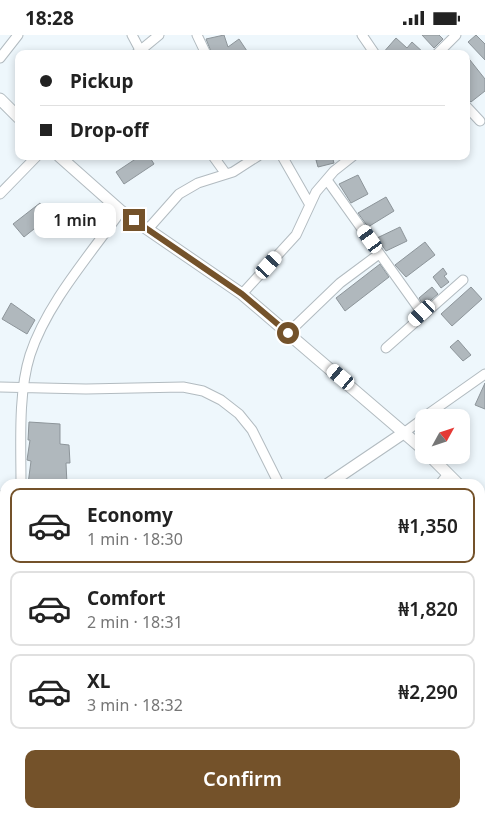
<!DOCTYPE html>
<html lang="en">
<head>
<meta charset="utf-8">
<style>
	:root { --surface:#fff; --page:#f2f2f2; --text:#222; --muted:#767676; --line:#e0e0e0; --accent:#74522a }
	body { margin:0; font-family:"Noto Sans",sans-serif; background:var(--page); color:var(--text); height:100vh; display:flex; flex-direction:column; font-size:19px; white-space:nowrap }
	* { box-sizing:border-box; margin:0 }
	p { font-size:16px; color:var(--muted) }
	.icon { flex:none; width:28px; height:28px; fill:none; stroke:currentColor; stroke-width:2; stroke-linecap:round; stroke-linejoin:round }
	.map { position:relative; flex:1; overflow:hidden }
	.side { position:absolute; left:0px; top:444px; width:485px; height:339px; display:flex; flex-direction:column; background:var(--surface); border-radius:15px 15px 0 0; box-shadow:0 2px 8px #0003 }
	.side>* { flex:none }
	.hud { position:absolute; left:15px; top:15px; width:455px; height:110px; border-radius:10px; box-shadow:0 2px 8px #0003; display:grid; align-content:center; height:110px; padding:0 25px; background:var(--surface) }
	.needle { width:32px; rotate:50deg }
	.controls { position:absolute; left:415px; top:374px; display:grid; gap:10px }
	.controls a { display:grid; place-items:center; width:55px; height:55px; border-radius:10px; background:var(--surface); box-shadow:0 2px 8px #0003; font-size:25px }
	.end { position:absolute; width:22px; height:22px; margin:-11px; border:6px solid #74522a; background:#fff; box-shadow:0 0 0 2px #fff }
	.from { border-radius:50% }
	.bubble { position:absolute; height:35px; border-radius:10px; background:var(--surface); box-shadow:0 2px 8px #0003; font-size:16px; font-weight:600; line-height:35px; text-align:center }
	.car { position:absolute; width:15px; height:30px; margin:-15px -8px; border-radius:6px; box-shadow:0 0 4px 1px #0007; background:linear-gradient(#fff 24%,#345 0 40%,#fff 0 76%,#345 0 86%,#fff 0) }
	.hud b { display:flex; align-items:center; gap:18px; height:48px; font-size:19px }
	.hud b+b { border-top:1px solid var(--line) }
	.hud i { width:12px; height:12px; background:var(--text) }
	ul { padding:9px 0 0; list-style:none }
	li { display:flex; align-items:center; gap:15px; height:75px; margin:0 10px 8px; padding:0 15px; border:2px solid var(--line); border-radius:10px }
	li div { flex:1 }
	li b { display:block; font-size:19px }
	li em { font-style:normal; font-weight:600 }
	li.current { border-color:var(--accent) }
	li>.icon { width:45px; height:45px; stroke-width:1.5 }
	.action { display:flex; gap:10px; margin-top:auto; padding:10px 25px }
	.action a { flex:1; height:58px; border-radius:10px; background:var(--accent); color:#fff; font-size:20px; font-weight:600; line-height:58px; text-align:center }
	.status { display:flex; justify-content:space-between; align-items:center; height:35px; padding:0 25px; background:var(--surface); direction:ltr }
	.status svg { height:14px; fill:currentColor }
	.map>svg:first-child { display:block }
	.building { fill:#b0b8bd; stroke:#8d959a }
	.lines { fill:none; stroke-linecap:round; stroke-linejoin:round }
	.minor-casing { stroke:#b2bbc0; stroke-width:11 }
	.tertiary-casing { stroke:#b2bbc0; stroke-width:13 }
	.minor { stroke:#fff; stroke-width:9 }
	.tertiary { stroke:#fff; stroke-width:11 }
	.route { stroke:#74522a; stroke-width:6 }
</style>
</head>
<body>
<div class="status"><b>18:28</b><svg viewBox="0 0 49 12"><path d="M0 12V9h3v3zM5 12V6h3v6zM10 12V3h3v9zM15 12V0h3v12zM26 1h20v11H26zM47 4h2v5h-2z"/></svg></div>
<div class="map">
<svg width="485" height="782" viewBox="0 0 485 782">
	<rect width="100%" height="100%" fill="#eef7fc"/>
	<path class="building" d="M224,0L228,12L239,4L249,19H212L206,4Z
		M422,0H439L443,4L434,13Z
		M476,0L485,9V25L468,7Z
		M396,3L407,13L412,7L425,19H382Z
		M466,20L485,44V56L471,67L466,63Z
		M140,121H149L154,129L124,149L116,137Z
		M332,121L334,128L318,132L316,125Z
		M358,140L368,159L351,168L339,149Z
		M386,162L394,176L368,192L358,178Z
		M40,168L49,182L24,202L13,189Z
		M400,192L407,206L386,216L377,203Z
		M425,207L435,220L406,242L395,230Z
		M380,229L389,242L345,276L336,263Z
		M443,233L447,239L444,241L449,247L441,253L433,242Z
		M432,252L438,259L424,271L419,263Z
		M471,252L482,264L452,291L441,279Z
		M11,268L35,285L27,299L2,284Z
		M458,305L471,320L463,326L450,312Z
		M485,348V374L475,370Z
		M29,387L60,389V409L69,410L70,428H66L67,449H28L31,426L27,425L30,405H28Z"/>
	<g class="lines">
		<defs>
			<path id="minor" d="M132,0L140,15
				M197,0L206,19
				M362,0L375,19
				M136,19L159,0
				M437,19L456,0
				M0,23L18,0
				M466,71L480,86
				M213,121L226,139
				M282,121L310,170
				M327,145L422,278
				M0,159L37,121
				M148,194L179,159L198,148L233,137L258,121
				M242,259L296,200L316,157L334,136L353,121
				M288,298L340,248L379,219
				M386,313L463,245
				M0,352L86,354L183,352L203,356L221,365L239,379L252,395L279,449
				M424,382L485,339
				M405,397L424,383
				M21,449C21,409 18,358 30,320C47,268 90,220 121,176
				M440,449L448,439
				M0,461L5,460
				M480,513L485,509
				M0,586L5,593
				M480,666L485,664
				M0,691L5,695
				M122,778L130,782
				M384,778L398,782
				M51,782L53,778
				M176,782L179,778
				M326,782L329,778"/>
			<path id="tertiary" d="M0,64L19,83
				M59,121L121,176L242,259L424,415
				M429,420L458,449
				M328,449L405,397
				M480,472L485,477
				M0,675L5,672"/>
		</defs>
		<use href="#minor" class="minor-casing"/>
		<use href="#tertiary" class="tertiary-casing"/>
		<use href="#minor" class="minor"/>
		<use href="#tertiary" class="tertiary"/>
	</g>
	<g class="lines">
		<path class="route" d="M134,185L242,259L288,298"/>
	</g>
</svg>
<div class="controls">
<a><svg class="needle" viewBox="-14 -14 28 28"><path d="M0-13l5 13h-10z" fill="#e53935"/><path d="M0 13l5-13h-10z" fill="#767676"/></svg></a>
</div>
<i class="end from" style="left:288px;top:298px"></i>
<i class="end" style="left:134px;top:185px"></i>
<div class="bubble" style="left:34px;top:168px;width:82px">1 min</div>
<i class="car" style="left:370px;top:204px;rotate:324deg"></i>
<i class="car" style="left:269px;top:230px;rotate:42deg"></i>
<i class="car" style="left:422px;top:278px;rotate:227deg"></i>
<i class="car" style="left:341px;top:342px;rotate:310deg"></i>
<div class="hud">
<b><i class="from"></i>Pickup</b>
<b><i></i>Drop-off</b>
</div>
<section class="side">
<ul>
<li class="current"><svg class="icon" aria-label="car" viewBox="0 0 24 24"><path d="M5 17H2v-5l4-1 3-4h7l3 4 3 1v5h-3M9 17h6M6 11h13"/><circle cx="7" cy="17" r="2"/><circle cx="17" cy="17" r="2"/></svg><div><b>Economy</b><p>1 min · 18:30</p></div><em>₦1,350</em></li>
<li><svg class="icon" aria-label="car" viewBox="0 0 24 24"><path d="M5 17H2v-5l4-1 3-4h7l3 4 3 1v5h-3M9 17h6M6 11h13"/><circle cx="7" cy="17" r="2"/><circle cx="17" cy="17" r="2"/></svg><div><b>Comfort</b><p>2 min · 18:31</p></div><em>₦1,820</em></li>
<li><svg class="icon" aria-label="car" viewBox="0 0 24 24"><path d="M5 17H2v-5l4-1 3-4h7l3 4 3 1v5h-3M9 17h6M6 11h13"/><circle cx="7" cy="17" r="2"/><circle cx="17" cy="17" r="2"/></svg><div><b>XL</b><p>3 min · 18:32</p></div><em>₦2,290</em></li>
</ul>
<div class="action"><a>Confirm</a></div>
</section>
</div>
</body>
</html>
